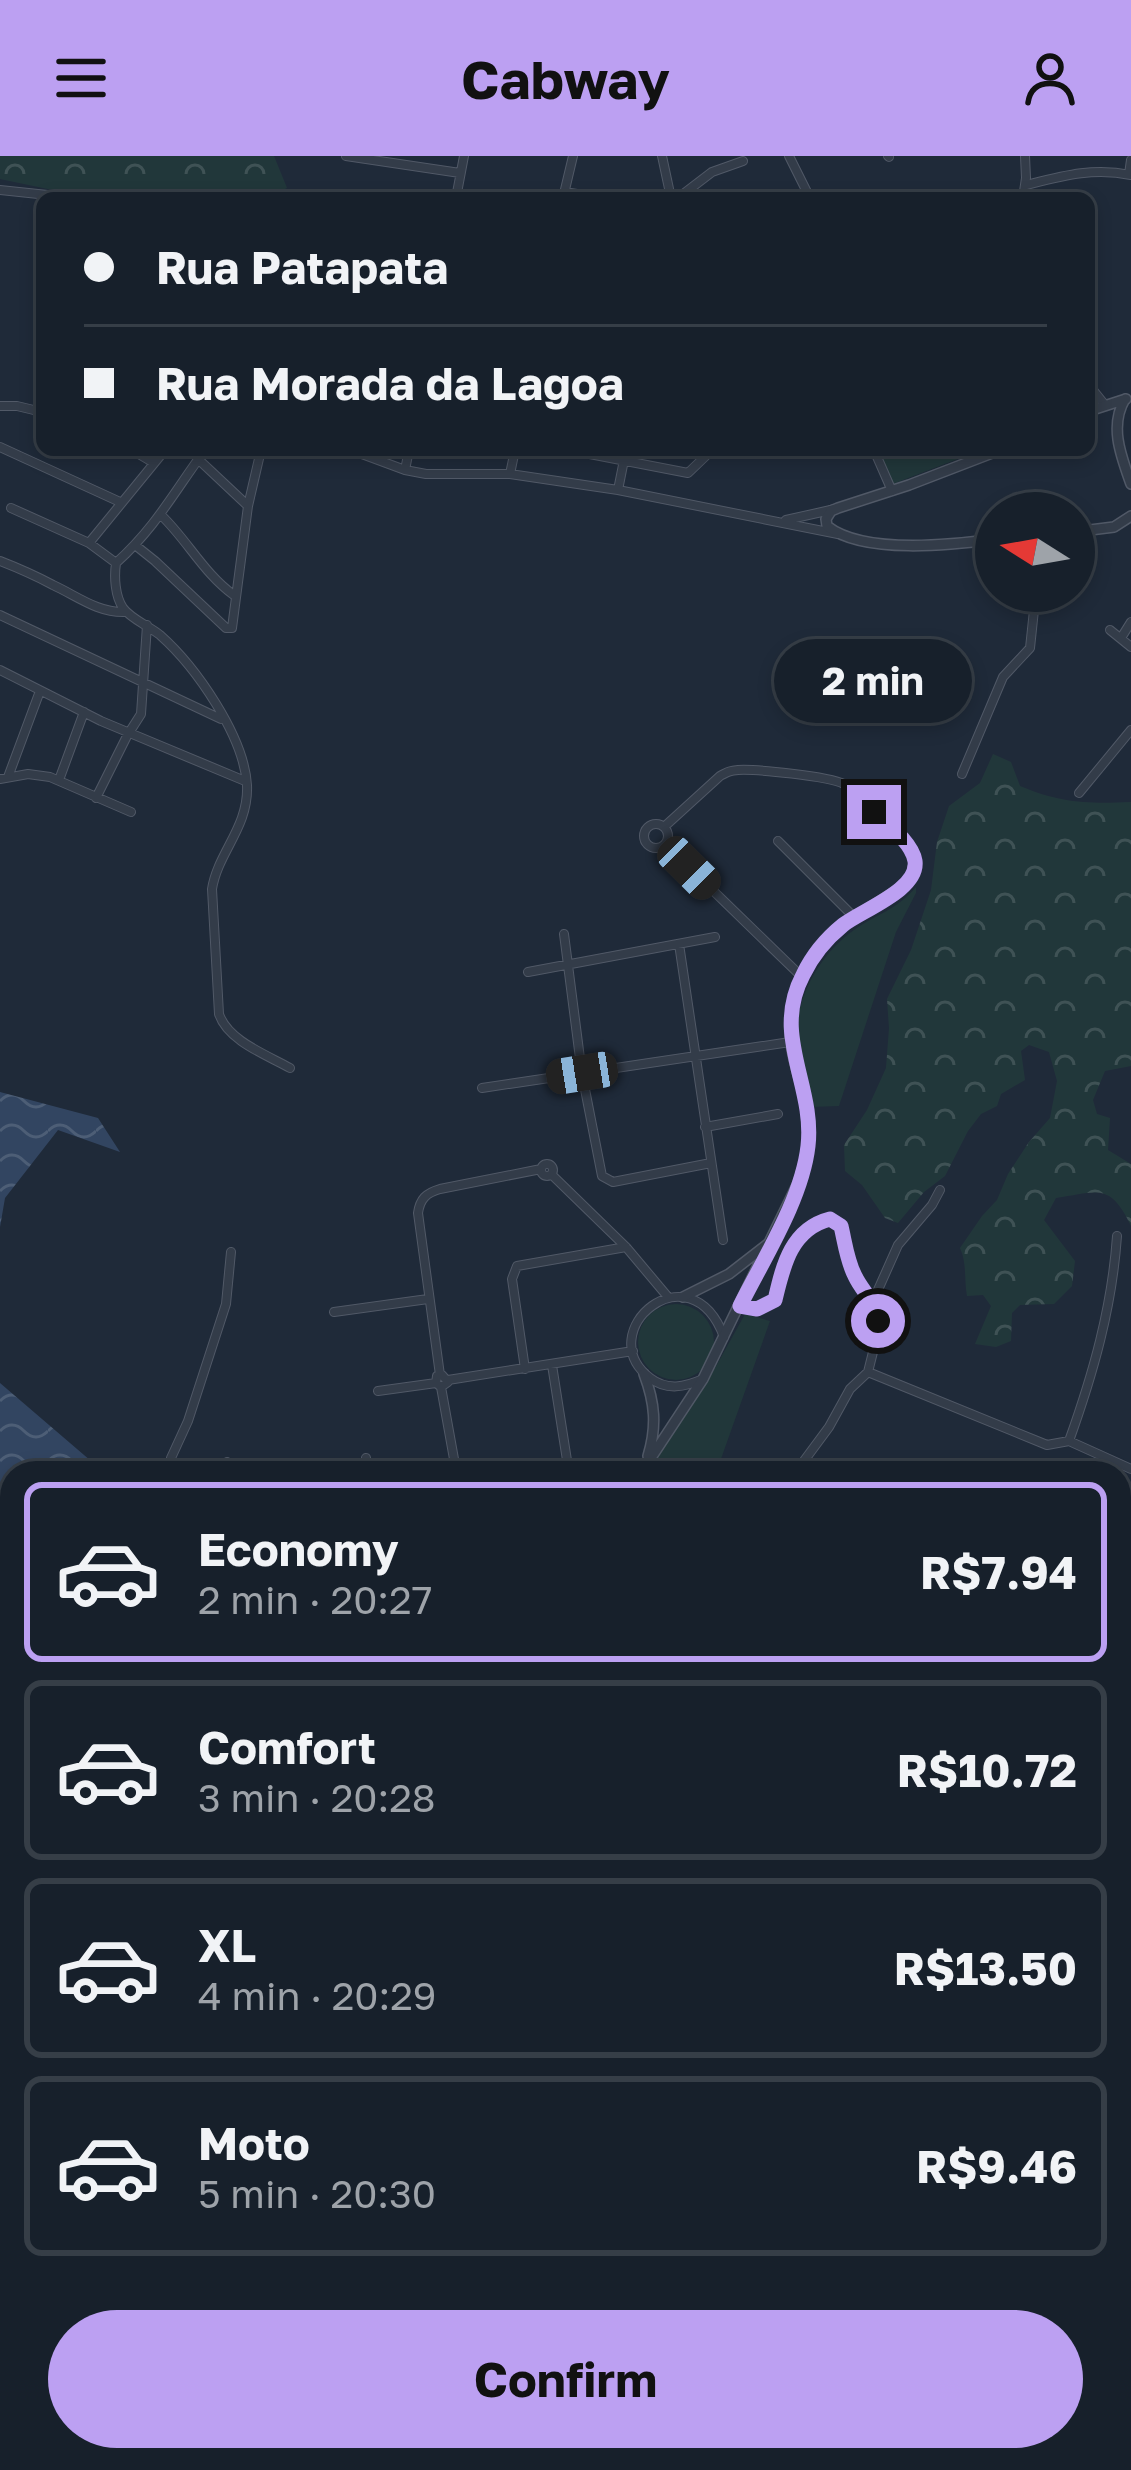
<!DOCTYPE html>
<html lang="en">
<head>
<meta charset="utf-8">
<style>
	:root { --surface:#17202b; --page:#202833; --text:#f1f3f6; --muted:#9ea3a9; --line:#363e47; --accent:#bca0f2 }
	body { margin:0; font-family:"Golos Text",sans-serif; background:var(--page); color:var(--text); height:100vh; display:flex; flex-direction:column; font-size:45px; white-space:nowrap }
	* { box-sizing:border-box; margin:0 }
	p { font-size:39px; color:var(--muted) }
	.icon { flex:none; width:66px; height:66px; fill:none; stroke:currentColor; stroke-width:2; stroke-linecap:round; stroke-linejoin:round }
	.map { position:relative; flex:1; overflow:hidden }
	.sheet { position:absolute; left:0px; top:1305px; width:1131px; height:1011px; display:flex; flex-direction:column; background:var(--surface); border-radius:36px 36px 0 0; box-shadow:0 6px 18px #0003,0 0 0 3px var(--line) }
	.sheet>* { flex:none }
	.hud { position:absolute; left:36px; top:36px; width:1059px; height:264px; border-radius:18px; box-shadow:0 6px 18px #0003,0 0 0 3px var(--line); display:grid; align-content:center; height:264px; padding:0 48px; background:var(--surface) }
	.needle { width:78px; rotate:281deg }
	.tools { position:absolute; left:975px; top:336px; display:grid; gap:24px }
	.tools a { display:grid; place-items:center; width:120px; height:120px; border-radius:50%; background:var(--surface); box-shadow:0 6px 18px #0003,0 0 0 3px var(--line); font-size:60px }
	.end { position:absolute; width:54px; height:54px; margin:-27px; border:15px solid #bca0f2; background:#111; box-shadow:0 0 0 6px #111 }
	.from { border-radius:50% }
	.bubble { position:absolute; height:84px; border-radius:42px; background:var(--surface); box-shadow:0 6px 18px #0003,0 0 0 3px var(--line); font-size:39px; font-weight:700; line-height:84px; text-align:center }
	.car { position:absolute; width:36px; height:72px; margin:-36px -18px; border-radius:15px; box-shadow:0 0 9px 3px #0007; background:linear-gradient(#222 24%,#8ab4d8 0 40%,#222 0 76%,#8ab4d8 0 86%,#222 0) }
	.hud b { display:flex; align-items:center; gap:42px; height:114px; font-size:45px }
	.hud b+b { border-top:3px solid var(--line) }
	.hud i { width:30px; height:30px; background:var(--text) }
	ul { padding:21px 0 0; list-style:none }
	li { display:flex; align-items:center; gap:36px; height:180px; margin:0 24px 18px; padding:0 24px; border:6px solid var(--line); border-radius:18px }
	li div { flex:1 }
	li b { display:block; font-size:45px }
	li em { font-style:normal; font-weight:700 }
	li.active { border-color:var(--accent) }
	li>.icon { width:108px; height:108px; stroke-width:1.5 }
	.button { display:flex; gap:24px; margin-top:auto; padding:24px 48px }
	.button a { flex:1; height:138px; border-radius:72px; background:var(--accent); color:#111; font-size:48px; font-weight:700; line-height:138px; text-align:center }
	header { display:flex; justify-content:space-between; align-items:center; height:156px; padding:0 48px; background:var(--accent); color:#111; font-size:54px; font-weight:700 }
	.map>svg:first-child { display:block }
	.forest { fill:url(#forest-crowns) }
	.park { fill:#21373a }
	.water { fill:url(#water-waves) }
	.lines { fill:none; stroke-linecap:round; stroke-linejoin:round }
	.minor-casing { stroke:#515967; stroke-width:10 }
	.tertiary-casing { stroke:#515967; stroke-width:12 }
	.primary-casing { stroke:#3d4553; stroke-width:14 }
	.minor { stroke:#333c49; stroke-width:8 }
	.tertiary { stroke:#333c49; stroke-width:9 }
	.primary { stroke:#515b69; stroke-width:10 }
	.route { stroke:#bca0f2; stroke-width:15 }
</style>
</head>
<body>
<header><svg class="icon" aria-label="menu" viewBox="0 0 24 24"><path d="M4 6h16M4 12h16M4 18h16"/></svg>Cabway<svg class="icon" aria-label="person" viewBox="0 0 24 24"><circle cx="12" cy="8" r="4"/><path d="M4 21q1-7 8-7t8 7"/></svg></header>
<div class="map">
<svg width="1131" height="2314" viewBox="0 0 1131 2314">
	<defs>
		<pattern id="forest-crowns" width="20" height="18" patternUnits="userSpaceOnUse" patternTransform="scale(3)"><rect width="20" height="18" fill="#21373a"/><path d="M2 6a3 3 0 1 1 6 0M12 15a3 3 0 1 1 6 0" fill="none" stroke="#3f5255"/></pattern>
		<pattern id="water-waves" width="16" height="10" patternUnits="userSpaceOnUse" patternTransform="scale(3)"><rect width="16" height="10" fill="#324561"/><path d="M0 5q4-4 8 0t8 0" fill="none" stroke="#4d5e76"/></pattern>
	</defs>
	<rect width="100%" height="100%" fill="#1f2a39"/>
	<path class="forest" d="M0,0H274L287,32L266,42H91L0,23Z
		M993,598L1011,606L1020,630C1060,647 1088,648 1131,646V910L1105,915L1093,944L1097,958L1110,962L1108,994L1131,1008V1070C1110,1026 1098,1036 1056,1042L1044,1064L1075,1105L1072,1130L1054,1148L1020,1149L1012,1157L1011,1185L996,1191L975,1188L991,1150L983,1139L967,1140C964,1123 967,1107 960,1092L982,1060L997,1044L1008,1018L1029,986L1050,962L1057,925L1049,896L1029,889L1021,895L1025,924L1001,938L997,950L981,958L968,975L945,1020L924,1036L898,1067L885,1062L862,1029L845,1015L844,989L867,954L886,912L889,872L887,843L911,794L931,734L937,686L949,650L980,627Z
		M1131,1796V1960L1119,1956V1810Z"/>
	<path class="park" d="M870,294H981L885,331Z
		M916,731V737L896,776L839,950L812,951C807,933 801,914 798,896C790,850 817,800 854,774C878,757 895,755 916,731Z
		M638 1186a38 38 0 1 1 76 0a38 38 0 1 1-76 0Z
		M745,1158L770,1165L716,1317H645L715,1212Z"/>
	<path class="water" d="M0,936L98,962L120,996L58,974L5,1042L0,1071Z
		M0,1227L105,1317H12V1414L1,1409L0,1405Z"/>
	<g class="lines">
		<defs>
			<path id="minor" d="M346,0L460,17
				M662,0L671,42
				M789,0L810,42
				M888,0L889,1
				M1129,18L1131,4
				M1026,29C1062,20 1093,11 1131,19
				M0,34L76,42
				M564,36L603,42
				M922,38L924,42
				M456,42L464,0
				M563,42L573,0
				M678,42L712,16L743,5
				M1023,42L1026,22L1025,0
				M1089,229L1105,249
				M0,250H17L42,256
				M0,291L120,346
				M132,294L154,307
				M205,294C174,336 156,371 116,407C114,421 115,440 123,452C131,463 149,470 160,479C196,511 244,580 247,629C249,671 218,696 212,733L219,858C228,885 267,899 290,912
				M351,294L405,314L426,318H510L618,334L838,378
				M569,294L688,317L712,294
				M874,294L892,335
				M198,303L247,349
				M405,314L409,294
				M510,318L515,294
				M618,334L626,294
				M11,352L89,387L116,407
				M161,359C188,385 204,418 235,440
				M786,364L835,353
				M89,387L165,294
				M135,389L155,405L226,472H232L248,350L261,294
				M0,405C18,412 36,420 53,429C77,440 98,457 125,456
				M0,459L221,563
				M1110,474L1131,491
				M1121,482L1131,466
				M0,514L101,565L245,625
				M962,618L1003,521L1030,492L1036,435
				M8,621L40,535
				M0,623L28,618L50,621L131,656
				M59,624L84,556
				M1079,637L1131,574
				M96,642L127,580L141,558L147,469
				M644 680a12 12 0 1 1 24 0a12 12 0 1 1-24 0Z
				M664,671L720,620C728,616 728,615 738,614C756,613 828,620 844,628C861,636 909,687 915,705
				M778,685L855,762
				M665,688L802,821
				M564,778L582,918L602,1020L613,1026L711,1007
				M679,788L723,1084
				M528,816L715,781
				M482,932L790,886
				M705,971L778,958
				M541 1014a6 6 0 1 1 12 0a6 6 0 1 1-12 0Z
				M552,1019L626,1091L668,1141
				M873,1145L898,1089L932,1049L940,1034
				M740,1151L757,1153L775,1143C783,1110 791,1072 830,1063L841,1070L851,1112L860,1131L876,1150L877,1180L868,1216L850,1233L829,1271L795,1317
				M334,1156L428,1143
				M552,1209L569,1317
				M525,1213L512,1123L517,1110L626,1091
				M868,1216L1047,1289L1069,1285L1131,1313
				M440,1219L418,1057C420,1043 426,1037 440,1033L541,1013
				M703,1223C685,1231 667,1235 650,1222C590,1176 690,1090 724,1181
				M448,1224L633,1195
				M441,1231L448,1226L442,1219L437,1220L436,1227L441,1231L454,1303
				M378,1235L436,1227
				M1069,1285C1093,1218 1112,1152 1117,1080
				M366,1302L369,1317
				M169,1317L171,1302L188,1265L226,1148L231,1096
				M223,1317L227,1306
				M1119,1543L1131,1544
				M1119,1697L1131,1690
				M1119,1763L1131,1756
				M0,1875L12,1878
				M0,1917L12,1920
				M0,1961L12,1965
				M0,2006L12,2010
				M1119,2026L1121,2027
				M0,2055L12,2059
				M0,2094L12,2097
				M0,2205L12,2171
				M0,2276L12,2281
				M168,2304L190,2312
				M85,2314L89,2304
				M745,2314L750,2304
				M904,2314L907,2304"/>
			<path id="tertiary" d="M1125,243C1109,270 1121,300 1131,328
				M1089,255L1126,243
				M1074,376L1114,371L1131,360
				M996,383C952,389 864,399 827,370L826,363L831,355L838,352L909,329L1000,294
				M683,1141L729,1118L769,1087
				M644,1218C655,1247 657,1270 648,1300
				M641,1317L703,1223L799,1025C806,1004 811,983 808,960C805,935 794,912 791,887C785,850 802,812 827,784C850,759 884,746 910,724L915,705
				M0,2161L12,2138"/>
			<path id="primary" d="M1119,2295L1131,2293
				M996,2314L1063,2304"/>
		</defs>
		<use href="#minor" class="minor-casing"/>
		<use href="#tertiary" class="tertiary-casing"/>
		<use href="#primary" class="primary-casing"/>
		<use href="#minor" class="minor"/>
		<use href="#tertiary" class="tertiary"/>
		<use href="#primary" class="primary"/>
	</g>
	<g class="lines">
		<path class="route" d="M874,656C887,668 912,686 915,705C919,734 862,754 843,769C827,782 812,800 803,819C771,880 815,929 808,990C802,1043 764,1102 740,1150L757,1153L775,1144C783,1110 791,1073 830,1063L841,1070C845,1087 847,1105 855,1120C863,1137 876,1145 878,1165"/>
	</g>
</svg>
<div class="tools">
<a><svg class="needle" viewBox="-14 -14 28 28"><path d="M0-13l5 13h-10z" fill="#e53935"/><path d="M0 13l5-13h-10z" fill="#9ea3a9"/></svg></a>
</div>
<i class="end from" style="left:878px;top:1165px"></i>
<i class="end" style="left:874px;top:656px"></i>
<div class="bubble" style="left:774px;top:483px;width:198px">2 min</div>
<i class="car" style="left:689px;top:712px;rotate:135deg"></i>
<i class="car" style="left:582px;top:917px;rotate:261deg"></i>
<div class="hud">
<b><i class="from"></i>Rua Patapata</b>
<b><i></i>Rua Morada da Lagoa</b>
</div>
<section class="sheet">
<ul>
<li class="active"><svg class="icon" aria-label="car" viewBox="0 0 24 24"><path d="M5 17H2v-5l4-1 3-4h7l3 4 3 1v5h-3M9 17h6M6 11h13"/><circle cx="7" cy="17" r="2"/><circle cx="17" cy="17" r="2"/></svg><div><b>Economy</b><p>2 min · 20:27</p></div><em>R$7.94</em></li>
<li><svg class="icon" aria-label="car" viewBox="0 0 24 24"><path d="M5 17H2v-5l4-1 3-4h7l3 4 3 1v5h-3M9 17h6M6 11h13"/><circle cx="7" cy="17" r="2"/><circle cx="17" cy="17" r="2"/></svg><div><b>Comfort</b><p>3 min · 20:28</p></div><em>R$10.72</em></li>
<li><svg class="icon" aria-label="car" viewBox="0 0 24 24"><path d="M5 17H2v-5l4-1 3-4h7l3 4 3 1v5h-3M9 17h6M6 11h13"/><circle cx="7" cy="17" r="2"/><circle cx="17" cy="17" r="2"/></svg><div><b>XL</b><p>4 min · 20:29</p></div><em>R$13.50</em></li>
<li><svg class="icon" aria-label="car" viewBox="0 0 24 24"><path d="M5 17H2v-5l4-1 3-4h7l3 4 3 1v5h-3M9 17h6M6 11h13"/><circle cx="7" cy="17" r="2"/><circle cx="17" cy="17" r="2"/></svg><div><b>Moto</b><p>5 min · 20:30</p></div><em>R$9.46</em></li>
</ul>
<div class="button"><a>Confirm</a></div>
</section>
</div>
</body>
</html>
